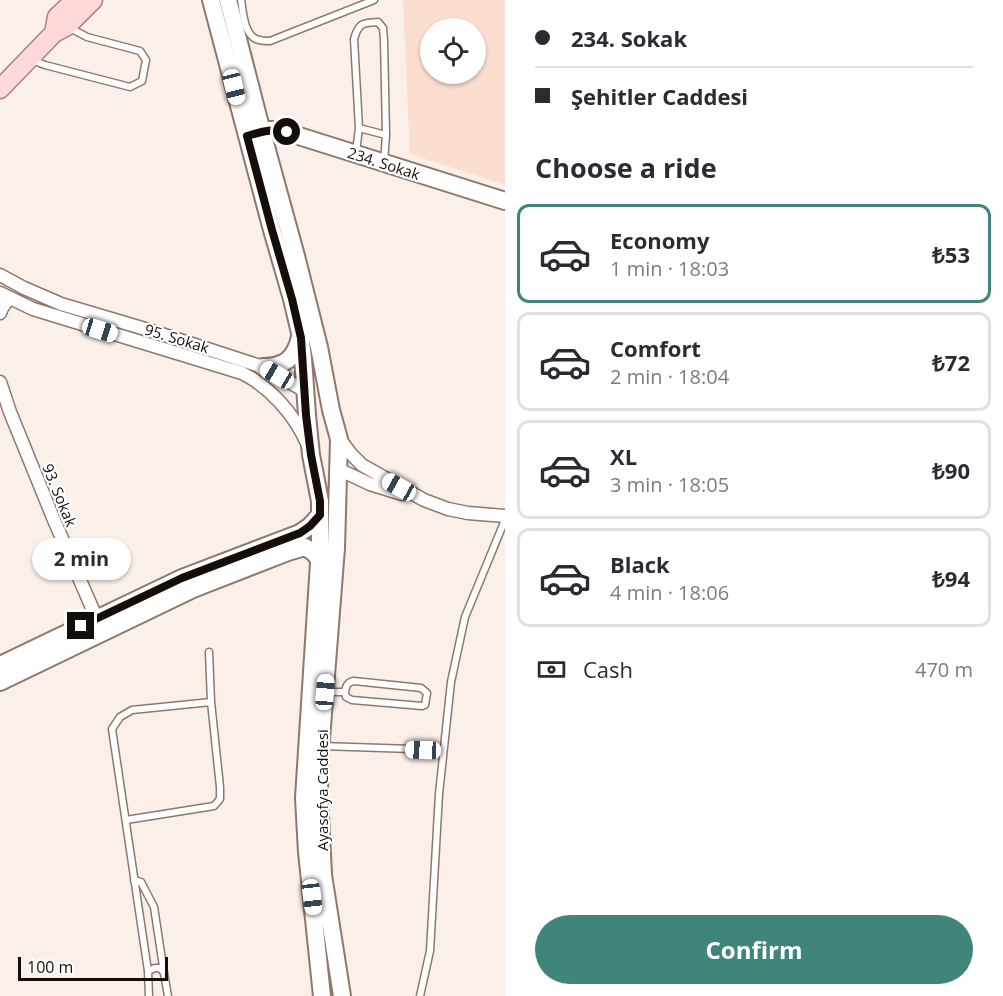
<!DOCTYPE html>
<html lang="en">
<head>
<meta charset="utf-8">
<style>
	:root { --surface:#fff; --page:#f2f2f3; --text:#2b2b33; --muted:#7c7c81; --line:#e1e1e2; --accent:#40857a }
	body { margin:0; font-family:"Open Sans",sans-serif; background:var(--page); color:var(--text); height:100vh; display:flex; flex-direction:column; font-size:22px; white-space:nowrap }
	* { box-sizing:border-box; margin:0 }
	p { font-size:20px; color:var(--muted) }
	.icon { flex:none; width:33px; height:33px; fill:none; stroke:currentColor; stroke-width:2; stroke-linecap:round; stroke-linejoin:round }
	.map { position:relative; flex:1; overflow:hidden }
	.sheet { display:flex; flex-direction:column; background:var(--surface); width:498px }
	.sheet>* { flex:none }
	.top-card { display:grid; align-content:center; height:132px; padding:0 30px; background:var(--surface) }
	.controls { position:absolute; left:420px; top:18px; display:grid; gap:12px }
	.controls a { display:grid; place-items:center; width:66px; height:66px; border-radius:50%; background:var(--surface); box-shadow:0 2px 4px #0004; font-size:30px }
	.scale { position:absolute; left:18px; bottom:15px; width:150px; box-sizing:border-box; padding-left:6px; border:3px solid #160c08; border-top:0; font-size:16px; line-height:21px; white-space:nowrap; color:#160c08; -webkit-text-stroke:4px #fff; paint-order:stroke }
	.end { position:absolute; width:27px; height:27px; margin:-14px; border:8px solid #160c08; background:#fff; box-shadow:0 0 0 3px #fff }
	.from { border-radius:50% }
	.bubble { position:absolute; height:42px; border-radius:21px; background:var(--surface); box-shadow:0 2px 4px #0004; font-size:20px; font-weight:700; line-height:42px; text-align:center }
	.car { position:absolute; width:18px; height:36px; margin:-18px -9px; border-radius:8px; box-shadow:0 0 4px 2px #0007; background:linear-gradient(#fff 24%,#345 0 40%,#fff 0 76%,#345 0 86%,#fff 0) }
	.top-card b { display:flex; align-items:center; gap:21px; height:57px; font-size:22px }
	.top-card b+b { border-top:2px solid var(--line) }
	.top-card i { width:15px; height:15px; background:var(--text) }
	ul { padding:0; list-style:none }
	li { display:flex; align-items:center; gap:18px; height:99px; margin:0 12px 9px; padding:0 18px; border:3px solid var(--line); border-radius:12px }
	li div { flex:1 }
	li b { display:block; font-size:22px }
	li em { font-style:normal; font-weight:700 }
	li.selected { border-color:var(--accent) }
	li>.icon { width:54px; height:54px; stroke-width:1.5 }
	h2 { padding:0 30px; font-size:27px; line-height:72px }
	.pay { display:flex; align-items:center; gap:15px; height:66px; padding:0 30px; font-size:22px }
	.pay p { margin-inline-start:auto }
	.primary-button { display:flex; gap:12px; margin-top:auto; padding:12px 30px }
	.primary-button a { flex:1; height:69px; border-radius:36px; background:var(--accent); color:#fff; font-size:24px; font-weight:700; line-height:69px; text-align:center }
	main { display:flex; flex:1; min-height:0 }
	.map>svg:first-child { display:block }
	.built { fill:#fcded0; fill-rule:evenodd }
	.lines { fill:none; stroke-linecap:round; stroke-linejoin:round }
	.lane-casing { stroke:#91776a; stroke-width:9 }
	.street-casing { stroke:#91776a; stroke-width:15 }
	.secondary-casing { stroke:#91776a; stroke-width:20 }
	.primary-casing { stroke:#ac8280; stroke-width:21 }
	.lane { stroke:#fff; stroke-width:6 }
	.street { stroke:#fff; stroke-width:12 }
	.secondary { stroke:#fff; stroke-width:16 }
	.primary { stroke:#fddad9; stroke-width:18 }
	.route { stroke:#160c08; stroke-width:8 }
	.labels { text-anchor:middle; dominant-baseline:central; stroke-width:4.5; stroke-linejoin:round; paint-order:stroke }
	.street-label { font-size:15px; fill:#160c08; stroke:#fff }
</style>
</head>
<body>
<main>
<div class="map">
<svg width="505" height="996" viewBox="0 0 505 996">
	<rect width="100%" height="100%" fill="#fbefe9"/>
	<path class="built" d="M403,0H505V185L410,154ZM430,28H476V74H430Z"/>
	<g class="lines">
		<defs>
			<path id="lane" d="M241,0C243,11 244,34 256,39C261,41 266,41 270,41L374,0
				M32,60L45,65L130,87L142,81L146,60L140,51L87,37L70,28
				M359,128L386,135
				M356,152L359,128L354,39C359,22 363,23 378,22L383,28L384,40L386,135L384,162
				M325,692H345L346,697L352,700L422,706L425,705L427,693L421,688L354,681C348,682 346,685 345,692
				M321,746L443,750
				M126,820L214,806L220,799V787L211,702L209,652
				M134,880L141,882L154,907L164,973
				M148,971L112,729L120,717L132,710L211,702
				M149,996L148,971L155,968H160L164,973L168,996
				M420,996L430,951L439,794L451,682L465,617L505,520"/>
			<path id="street" d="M0,275L24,288L61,304L152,331L263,367L305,391
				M0,293L33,309L242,373C270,387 294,414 307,443
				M0,313L2,308L9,298
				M0,382L10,412L54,520L96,617
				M339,438L351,454L362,465L424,500L448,509L468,513L505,516
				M338,469L370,484L402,494"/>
			<path id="secondary" d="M211,0L272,230L292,299L300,333L303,358L307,415L311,455L320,501V547L304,798L307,852L322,996
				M228,0L262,132L296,256L319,347L331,410L339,439L336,548L320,752L319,793L323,875L342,996
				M253,134L270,130H280L505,201
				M263,367C285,367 295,358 300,337
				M0,665L182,578L300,533L310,526L320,515
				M0,682L193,589L288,552L305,547L313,552L319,559"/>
			<path id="primary" d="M54,33L57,17L75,0
				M0,89L54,33L67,26L93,0"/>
		</defs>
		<use href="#lane" class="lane-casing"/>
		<use href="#street" class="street-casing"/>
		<use href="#secondary" class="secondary-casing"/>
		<use href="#primary" class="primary-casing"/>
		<use href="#lane" class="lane"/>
		<use href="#street" class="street"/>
		<use href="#secondary" class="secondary"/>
		<use href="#primary" class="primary"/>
	</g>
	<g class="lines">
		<path class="route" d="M81,626L182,578L300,533L310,526L320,515V501L311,455L306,415L301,338L292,299L272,230L247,136C261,132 273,128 287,132"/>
	</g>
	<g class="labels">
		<g class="street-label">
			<text transform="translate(384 163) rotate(18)">234. Sokak</text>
			<text transform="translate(177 338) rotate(17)">95. Sokak</text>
			<text transform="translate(60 495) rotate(68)">93. Sokak</text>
			<text transform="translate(322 790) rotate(-90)">Ayasofya Caddesi</text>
		</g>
	</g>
</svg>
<div class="controls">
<a><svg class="icon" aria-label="locate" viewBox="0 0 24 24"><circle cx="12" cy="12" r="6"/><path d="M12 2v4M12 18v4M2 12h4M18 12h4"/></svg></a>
</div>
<div class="scale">100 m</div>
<i class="end from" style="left:287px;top:132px"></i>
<i class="end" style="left:81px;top:626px"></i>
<div class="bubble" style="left:32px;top:538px;width:99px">2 min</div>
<i class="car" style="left:234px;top:87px;rotate:166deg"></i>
<i class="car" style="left:100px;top:330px;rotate:107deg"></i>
<i class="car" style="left:277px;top:375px;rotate:300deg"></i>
<i class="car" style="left:399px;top:487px;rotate:299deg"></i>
<i class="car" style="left:325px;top:692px;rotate:4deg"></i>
<i class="car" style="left:423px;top:750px;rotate:272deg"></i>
<i class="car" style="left:312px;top:897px;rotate:173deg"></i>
</div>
<section class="sheet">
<div class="top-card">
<b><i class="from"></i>234. Sokak</b>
<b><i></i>Şehitler Caddesi</b>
</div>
<h2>Choose a ride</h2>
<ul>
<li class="selected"><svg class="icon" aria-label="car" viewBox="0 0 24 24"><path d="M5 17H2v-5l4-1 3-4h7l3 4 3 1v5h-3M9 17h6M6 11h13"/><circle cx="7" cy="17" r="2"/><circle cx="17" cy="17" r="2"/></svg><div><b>Economy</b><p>1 min · 18:03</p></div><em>₺53</em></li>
<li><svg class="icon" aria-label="car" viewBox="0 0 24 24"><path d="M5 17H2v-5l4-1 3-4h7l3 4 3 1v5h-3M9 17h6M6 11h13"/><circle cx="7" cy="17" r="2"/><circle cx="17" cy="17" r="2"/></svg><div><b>Comfort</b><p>2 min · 18:04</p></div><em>₺72</em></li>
<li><svg class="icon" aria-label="car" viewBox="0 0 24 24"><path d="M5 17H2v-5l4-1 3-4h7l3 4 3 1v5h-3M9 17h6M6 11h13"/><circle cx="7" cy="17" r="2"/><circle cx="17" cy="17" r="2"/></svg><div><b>XL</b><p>3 min · 18:05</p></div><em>₺90</em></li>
<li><svg class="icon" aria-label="car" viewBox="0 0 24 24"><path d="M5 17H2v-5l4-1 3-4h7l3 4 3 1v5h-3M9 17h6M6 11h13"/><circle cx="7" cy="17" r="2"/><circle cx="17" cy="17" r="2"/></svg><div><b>Black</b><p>4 min · 18:06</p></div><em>₺94</em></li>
</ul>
<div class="pay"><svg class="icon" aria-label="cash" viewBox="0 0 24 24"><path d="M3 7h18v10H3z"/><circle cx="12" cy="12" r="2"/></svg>Cash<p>470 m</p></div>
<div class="primary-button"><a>Confirm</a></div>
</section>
</main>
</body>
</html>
